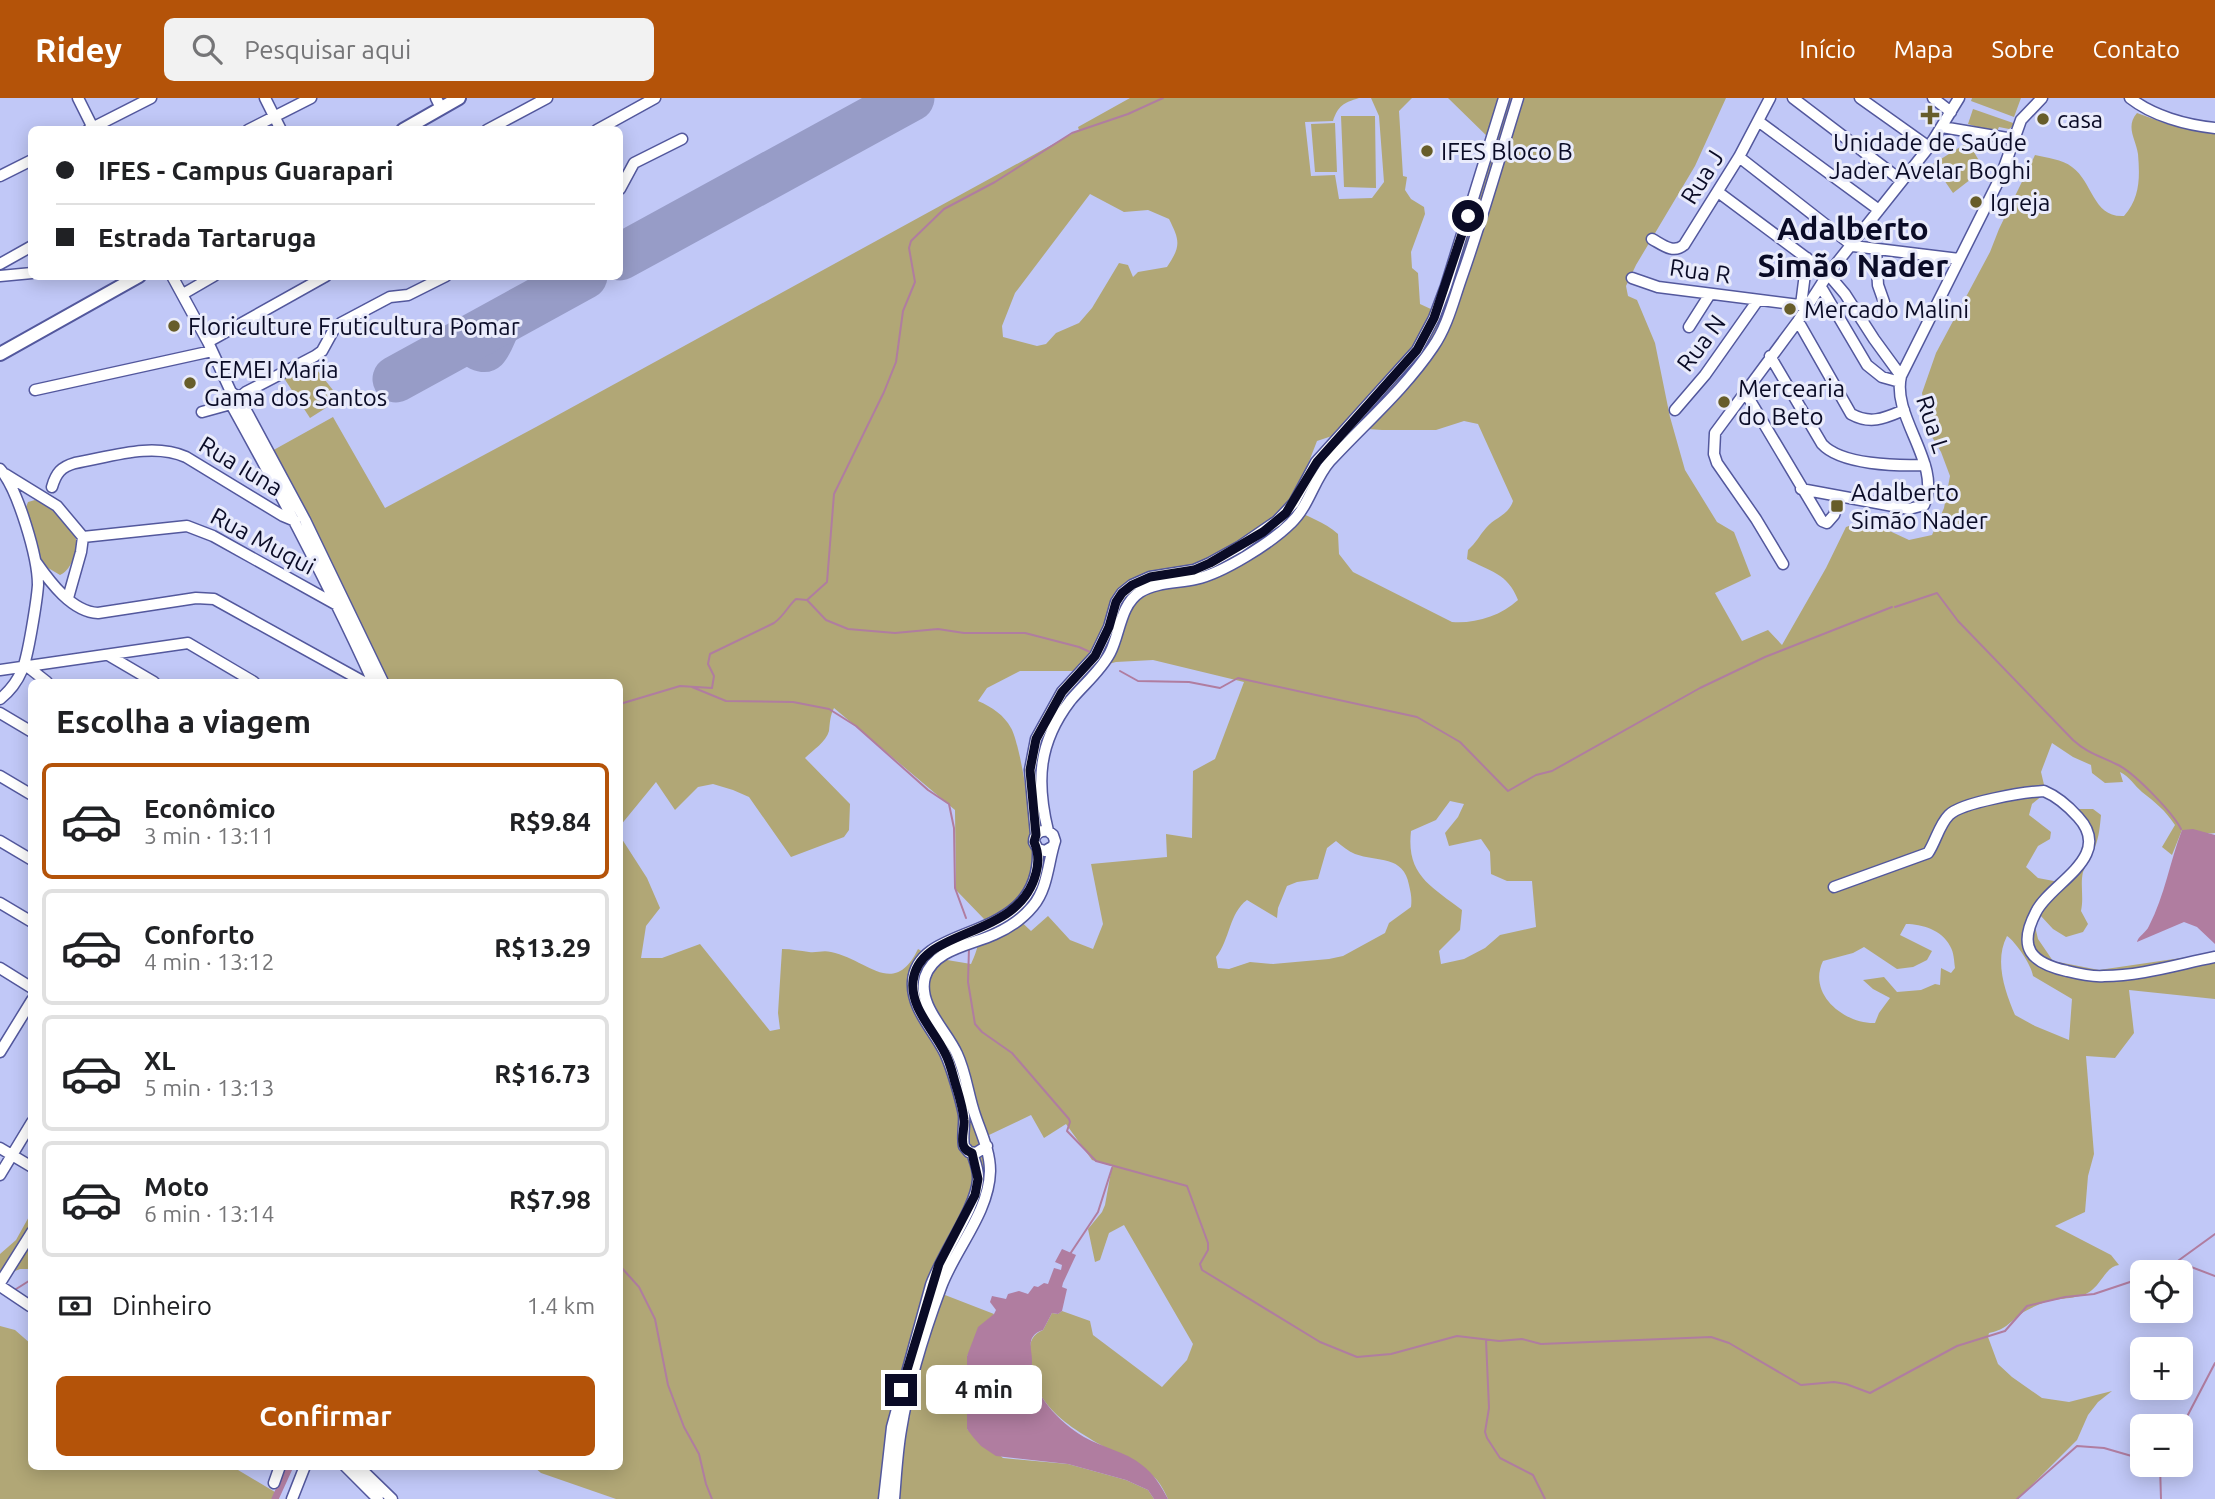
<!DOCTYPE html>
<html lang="pt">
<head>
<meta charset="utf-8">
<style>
	:root { --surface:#fff; --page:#f2f2f2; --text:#202124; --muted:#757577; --line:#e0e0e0; --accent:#b45309 }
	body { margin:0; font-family:Ubuntu,sans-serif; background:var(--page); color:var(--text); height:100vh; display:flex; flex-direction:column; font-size:26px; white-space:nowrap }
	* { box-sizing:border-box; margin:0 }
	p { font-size:23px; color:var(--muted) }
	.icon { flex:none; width:38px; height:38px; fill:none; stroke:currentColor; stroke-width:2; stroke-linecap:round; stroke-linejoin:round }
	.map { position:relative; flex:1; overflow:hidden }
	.panel { position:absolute; left:28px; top:581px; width:595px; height:791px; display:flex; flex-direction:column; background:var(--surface); border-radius:10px; box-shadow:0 4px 18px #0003 }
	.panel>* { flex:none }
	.guide { position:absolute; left:28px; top:28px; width:595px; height:154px; border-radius:10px; box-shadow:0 4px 18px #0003; display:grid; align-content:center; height:154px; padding:0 28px; background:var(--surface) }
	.tools { position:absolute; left:2130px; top:1162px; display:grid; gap:14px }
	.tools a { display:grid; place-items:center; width:63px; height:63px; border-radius:10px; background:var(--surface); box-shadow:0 4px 18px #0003; font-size:35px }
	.end { position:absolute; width:32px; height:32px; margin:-16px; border:9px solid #0a0b26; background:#fff; box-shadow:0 0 0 4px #fff }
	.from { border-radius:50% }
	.bubble { position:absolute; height:49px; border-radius:10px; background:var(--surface); box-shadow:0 4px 18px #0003; font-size:23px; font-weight:700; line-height:49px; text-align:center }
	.guide b { display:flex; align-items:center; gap:24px; height:66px; font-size:26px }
	.guide b+b { border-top:2px solid var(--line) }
	.guide i { width:18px; height:18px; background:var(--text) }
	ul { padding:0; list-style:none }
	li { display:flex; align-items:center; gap:21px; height:116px; margin:0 14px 10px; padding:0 14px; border:4px solid var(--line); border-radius:10px }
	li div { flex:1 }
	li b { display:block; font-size:26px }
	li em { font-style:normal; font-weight:700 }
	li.active { border-color:var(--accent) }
	li>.icon { width:63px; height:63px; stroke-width:1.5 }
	h2 { padding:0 28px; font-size:32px; line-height:84px }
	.pay { display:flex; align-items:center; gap:18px; height:77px; padding:0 28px; font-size:26px }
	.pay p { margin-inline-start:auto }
	.action { display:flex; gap:14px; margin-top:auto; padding:14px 28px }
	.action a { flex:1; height:80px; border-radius:10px; background:var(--accent); color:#fff; font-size:28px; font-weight:700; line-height:80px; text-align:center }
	header { display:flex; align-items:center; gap:42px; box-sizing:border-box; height:98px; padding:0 35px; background:var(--accent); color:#fff }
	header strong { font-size:33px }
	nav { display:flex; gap:38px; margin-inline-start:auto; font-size:24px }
	.search { width:490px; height:63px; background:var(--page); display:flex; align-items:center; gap:18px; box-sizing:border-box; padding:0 24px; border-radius:10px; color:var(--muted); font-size:26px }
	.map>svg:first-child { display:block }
	.green { fill:#b1a776; fill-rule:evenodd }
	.water { fill:#b07da0 }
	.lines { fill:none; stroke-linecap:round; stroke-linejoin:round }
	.stream { stroke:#b07da0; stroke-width:2 }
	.canal { stroke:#b07da0; stroke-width:7 }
	.taxiway { stroke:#979cc7; stroke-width:19 }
	.runway { stroke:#979cc7; stroke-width:47 }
	.minor-casing { stroke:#53589d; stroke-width:13 }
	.major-casing { stroke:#53589d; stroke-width:16 }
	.minor { stroke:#fff; stroke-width:10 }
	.major { stroke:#fff; stroke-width:12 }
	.route { stroke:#0a0b26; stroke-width:9 }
	.poi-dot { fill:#675d2a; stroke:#e9ebfb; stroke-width:2.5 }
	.labels { text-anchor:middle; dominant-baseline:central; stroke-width:6; stroke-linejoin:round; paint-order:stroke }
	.poi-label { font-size:24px; fill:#0a0b26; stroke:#e9ebfb; text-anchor:start }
	.street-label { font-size:24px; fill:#0a0b26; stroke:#e9ebfb }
	.district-label { font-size:32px; font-weight:bold; fill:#0a0b26; stroke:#e9ebfb }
</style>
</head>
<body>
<header>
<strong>Ridey</strong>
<div class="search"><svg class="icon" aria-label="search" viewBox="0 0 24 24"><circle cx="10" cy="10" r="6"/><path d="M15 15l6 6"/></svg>Pesquisar aqui</div>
<nav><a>Início</a><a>Mapa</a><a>Sobre</a><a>Contato</a></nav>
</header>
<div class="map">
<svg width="2215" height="1401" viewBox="0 0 2215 1401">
	<rect width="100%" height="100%" fill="#c1c8f7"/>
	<path class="green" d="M1130,0H1359C1343,5 1338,8 1333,23L1305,24L1311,78L1335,77L1339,101L1372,100L1384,84L1379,18L1371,0H1412L1399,13L1403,78L1407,79L1405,92L1411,101L1424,109L1425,116L1411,154L1412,170L1418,175L1420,206L1433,212L1492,43L1448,0H1726L1695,68L1636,167L1626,188L1628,198L1637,202L1655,245L1670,319L1685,372L1717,424L1734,434L1751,478L1715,495L1742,543L1768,532L1782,547L1826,470L1846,429L1866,422L1909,442L1932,437L1944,410L1950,378L1941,354L1929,334L1922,295L1936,255L1990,154L1999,131L2035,57C2047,60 2062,61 2072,69C2093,84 2093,120 2124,118C2140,100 2140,80 2138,56C2136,41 2125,29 2137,15L2170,27L2215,34V735C2209,737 2190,732 2182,732L2172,757L2162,749L2175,727C2165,712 2155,704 2142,694C2134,687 2130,679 2120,674L2123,684L2105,685L2092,675L2091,667L2073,659L2052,645L2041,674L2045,691L2072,711H2093L2101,717C2100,728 2099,739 2095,749C2091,758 2086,766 2083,774C2080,787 2084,800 2081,813L2088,826L2083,834L2066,839L2053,831L2040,817L2034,824L2038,841L2053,863L2099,872L2215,855V901L2129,892L2134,935L2115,960L2086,958L2094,1056L2088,1078L2085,1114L2055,1128L2111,1157L2119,1167C2107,1168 2102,1184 2092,1192C2080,1202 2061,1199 2045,1204C2038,1207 2027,1211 2021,1216C2007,1226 2007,1231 1989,1235L1988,1239L1998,1266L2012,1279L2042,1300L2069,1304L2112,1293L2098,1304L2088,1317L2077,1342L2018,1401H1168C1165,1395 1162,1388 1157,1382C1151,1375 1139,1370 1131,1365C1087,1336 1032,1319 1030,1258C1029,1246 1031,1237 1043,1232L1052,1215L1058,1216L1062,1213L1090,1223L1093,1237L1162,1289L1187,1262L1193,1246L1124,1127L1109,1135L1100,1162L1095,1164L1088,1131L1102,1114L1105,1107L1112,1068L1092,1062L1066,1026L1044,1040L1031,1017L989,1037C1004,1094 985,1113 959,1161C953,1172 949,1185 945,1197L994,1216L967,1258V1331L1003,1360L1068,1366L1126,1382L1148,1392L1154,1401H616L541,1375L534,1369L620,1368V738L647,780L660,810L646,828L641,860H662L700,846L770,933L780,931L778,915L782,851C792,851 800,853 809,854C817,855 823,852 831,854C867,861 894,901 918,851L935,860L971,866C977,852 981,844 975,829L985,822L956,792L955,712L834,610C830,618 830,624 829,633C826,644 813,652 805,660L850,706L849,732L844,739L791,759L749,699L733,692L713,686L698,689L675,712L656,684L620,728V584H386L322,447L270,354L333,319L385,410L536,329L1079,32L1078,29ZM1090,96L1124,114L1148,112L1169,121C1180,143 1181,148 1167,169L1138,174L1133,179L1128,167L1119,165L1092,210L1079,225L1056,235L1046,246L1037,248L1003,239L1002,228L1015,195ZM1352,321L1367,331L1382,332H1436L1464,323L1478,326L1513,403C1508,418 1495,419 1486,430C1479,438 1476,445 1468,452L1467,461C1489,473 1508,475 1518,502C1501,518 1474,526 1452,524L1353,474L1339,456L1338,436C1324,423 1304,418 1288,408L1298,392L1317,343L1335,337ZM1153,562L1244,584L1215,661L1193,673L1192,740L1166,736L1167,759L1091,766L1103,826L1093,851L1070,842L1048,818L1031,833L1008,811C1019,802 1029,790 1032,775C1037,755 1022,649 1011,630C1004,617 992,609 978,603L987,590L1020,573H1082L1116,564ZM2043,697C2090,732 2097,731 2064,785L2038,780L2026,769L2038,748L2050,741L2051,734L2029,717L2032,706ZM1450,703L1464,706L1458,719L1445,735L1449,748L1481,741L1490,754L1491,776L1507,783H1532L1536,829L1500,837L1485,850L1464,861L1441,866L1439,853L1460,832L1462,812C1431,788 1406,777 1411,733L1436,722ZM1336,743C1342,748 1348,753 1355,756C1377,764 1404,757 1409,787C1411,796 1412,800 1411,809L1389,825L1385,835L1343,858L1329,861L1273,866L1250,864L1229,871L1218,870L1216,859C1230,842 1229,815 1247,802L1277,820L1278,810L1287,788L1297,784L1318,781L1327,750ZM1906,826C1922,826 1942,832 1950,848C1954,854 1954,863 1955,870L1951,875L1941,870L1940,887L1935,886L1921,892L1897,894L1884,879L1863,882L1873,891L1890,900L1879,915L1875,925C1844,926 1807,896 1823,863L1853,855L1864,849L1897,871L1913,869L1927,862L1932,853L1900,837ZM2007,838C2016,844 2032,868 2033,878L2072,901L2069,942L2035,928L2015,917C2005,893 1994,863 2007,838Z
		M1972,0H2021L2014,19L1971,3Z
		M1973,11L2016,26L2009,31L1999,29L1996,35L1968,26Z
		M1341,18H1375L1376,90L1344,89Z
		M1335,25L1337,74H1315L1311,26Z
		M1968,44L1984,71L1953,95L1933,66Z
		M310,263L340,301L310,320L282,277Z
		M35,402C55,412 87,434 74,460C70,467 68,473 60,477L43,467L39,459L26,409L28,404Z
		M31,1115V1171H20L0,1179V1156L16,1142Z
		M0,1228L15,1232L31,1246L32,1368L233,1369L275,1394L273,1401H0Z"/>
	<path class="water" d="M2193,731L2215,737V846L2197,829L2184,824L2137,844C2138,838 2146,835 2149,828C2165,797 2170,763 2182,732Z
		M1062,1151L1076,1157L1063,1185L1062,1189L1067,1191L1062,1213L1058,1216L1052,1215L1043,1232C1025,1238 1032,1250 1032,1263C1030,1295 1058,1323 1084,1339C1103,1350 1125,1353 1142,1367C1154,1376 1161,1388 1168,1401H1154L1148,1392L1126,1382L1068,1366L996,1358L981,1348L973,1339L967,1331V1258L978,1229L994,1216L996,1212L990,1204L992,1198L1006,1201L1008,1196L1019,1193L1028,1196L1034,1188L1038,1189L1044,1185L1048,1186L1054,1170L1061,1172L1062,1167L1055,1164Z"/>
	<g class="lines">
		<path class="stream" d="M807,502L827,484L834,396L884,294L896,264L903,213L915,184L909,150L911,143L944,111L995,84L1072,35L1128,16L1163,0
			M1895,509L1937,495L1958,523L2073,642C2087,655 2100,658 2116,666C2133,673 2173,715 2181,731
			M1120,573L1138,583L1189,584L1220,590L1238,580L1417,619L1460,644L1508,693L1536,677L1552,673L1700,590L1765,559L1892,509
			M692,589L726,603L793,604L829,611L856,628L928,692L949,706L954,730L955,790L966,820
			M620,606L680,588L712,590L714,578L708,566L710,556L774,525C784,518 788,508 796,501L807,502L826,522L848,531L895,535L938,531L964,535H1025L1079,549L1090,554
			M969,850L968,884L975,926L982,934L1012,955L1069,1021L1070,1024L1067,1033L1096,1063L1187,1088L1208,1145V1152L1200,1166L1202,1172L1320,1244L1357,1259L1391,1256L1457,1238L1499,1243L1522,1241L1541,1246L1711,1239L1729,1245L1801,1287L1834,1284L1846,1286L1870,1295L1957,1248L2005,1233L2027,1208L2065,1199L2094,1196L2142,1180
			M1070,1156L1098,1114L1112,1070
			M2178,1164L2215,1178
			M620,1168L639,1189L655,1221L668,1287L684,1329L699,1356L706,1386L712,1401
			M2158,1174L2175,1165L2215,1136
			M13,1193L32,1181
			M1486,1242L1489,1310L1485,1334L1487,1340L1500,1360L1533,1377L1545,1401
			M2180,1332L2215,1265
			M2160,1367L2161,1401
			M2017,1401L2077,1348L2104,1350L2142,1361"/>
		<path class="canal" d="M275,1401L290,1368"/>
		<path class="taxiway" d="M457,248C462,255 466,258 474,262C501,274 503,240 514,225C521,216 531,209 540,202"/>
		<path class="runway" d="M620,159L911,0
			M396,281L584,178"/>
		<defs>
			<path id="minor" d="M78,0L94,32
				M265,0L281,32
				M436,0L441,10
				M1793,0L1902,83
				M1860,0L1929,49
				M1933,0L1951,14
				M2130,0C2153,18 2186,27 2215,30
				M1758,23L1879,112
				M1942,29L2013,41
				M88,32L151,0
				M248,32L311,0
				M487,32L547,0
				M597,32L655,0
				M1739,59L1853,148L1959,161
				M0,78L32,62
				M620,91L634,65L682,41
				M1718,94L1828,176L1845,196L1874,241L1901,278
				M1652,141C1663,147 1673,156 1684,147L1739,59L1770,0
				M1876,151L1878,187L1884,204
				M0,166L32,148
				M0,178L32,175
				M172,178L208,244L231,294L239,300L249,318L305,422L383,584
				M1632,180L1658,189L1807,208
				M1821,189L1867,267L1882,279L1900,284
				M183,196L214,178
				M1801,207L1807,160
				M1798,223L1851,316C1871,327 1885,320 1904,312
				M1689,229L1710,196
				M208,244L326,178
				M1770,258L1822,346C1841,367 1897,368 1925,367
				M35,292L212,253
				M231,294V306C282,398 330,489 373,584
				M1745,294L1822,423L1827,425L1834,417L1840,400
				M1675,312L1705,277L1758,202
				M202,314L231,306L246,294L315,258L322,253L333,233L341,225L390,199L408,197L446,178
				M0,371C18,391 38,460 38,487C37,501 28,560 22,572C17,584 10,593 0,601
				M5,376L57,408L83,439L81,454L68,500
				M52,389C56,375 61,369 75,365C110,359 152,344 186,359L283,418L295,423
				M1801,391L1909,411L1924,407C1943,367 1891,319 1901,278L2001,78L2021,22L2042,0
				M83,439L187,428L213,438L337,507
				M36,464C50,484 72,514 98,515L196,500L214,501L364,584
				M1783,466L1756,421L1717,365L1714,356L1715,335L1798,223L1828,176L1929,49L1959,0
				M108,557L154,584
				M28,569L47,584
				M0,572L188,545L254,584
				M0,615L32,634
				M0,678L32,697
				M1048,733C1036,684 1038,645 1070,603C1083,587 1100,574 1110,555C1120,536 1120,507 1140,494C1156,484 1179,485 1196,481C1223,475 1271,445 1291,425C1309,408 1314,381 1330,363C1365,325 1404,292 1433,249C1447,229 1453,204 1461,181C1482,122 1499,61 1518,0
				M1036,737L1030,672L1036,641L1062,594L1095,558L1109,529L1116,504L1122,495L1132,487L1150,479L1194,472L1210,465L1239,449L1277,423L1294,405L1316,364L1417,252L1434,220L1446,188L1504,0
				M0,743L32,762
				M1834,789L1928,755C1936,743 1939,727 1949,717C1962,704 2025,694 2044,693C2056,698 2069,709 2078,719C2115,759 2050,785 2036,814C2017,850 2031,865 2067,873C2079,876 2092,879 2104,878C2141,878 2179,866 2215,859
				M0,805L32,824
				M0,870L32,890
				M0,954L32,902
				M987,1048L976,1055L969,1054L964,1048C962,1038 965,1027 964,1017C961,1001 952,970 945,955C934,932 911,911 913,883C918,821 1042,849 1038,751
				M0,1050L32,1069
				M0,1077L32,1024
				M0,1185L32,1134
				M0,1188L30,1208
				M345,1368L378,1401
				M358,1368L392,1401
				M274,1385L280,1368
				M292,1401L305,1368
				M884,1401L892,1329L931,1187C942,1156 976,1110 978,1082C979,1072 975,1064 972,1055
				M894,1401C896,1378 897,1355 901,1332C908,1287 925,1232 941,1189C955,1151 989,1115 990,1073C990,1053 981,1035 975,1017C968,997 966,975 957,956C947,933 917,907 925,879C934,851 971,847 995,836C1009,830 1023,820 1033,808C1048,790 1048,764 1055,743L1053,737L1048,733C1040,732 1034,736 1034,744L1038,751L1045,753L1052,749"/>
			<path id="major" d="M403,32L459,0
				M0,256L139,178"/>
		</defs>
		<use href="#minor" class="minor-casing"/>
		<use href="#major" class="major-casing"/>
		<use href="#minor" class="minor"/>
		<use href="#major" class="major"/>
	</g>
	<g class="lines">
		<path class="route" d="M901,1292L939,1166L975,1097L978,1081L972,1055C968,1053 966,1053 964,1049C960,1042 965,1030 964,1022C963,1011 960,1001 957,991C953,979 951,966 945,955C934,932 910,910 913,883C919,828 1019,843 1036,775C1039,764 1039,755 1034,744L1036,737L1030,672L1036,641L1062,594L1095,558L1109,529L1116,504L1122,495L1132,487L1150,479L1194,472L1210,465L1263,434L1286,415L1317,364L1417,252L1434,220L1468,118"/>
	</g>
	<g class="poi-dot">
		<path d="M1926.5 6.5h7v7h7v7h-7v7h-7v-7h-7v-7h7z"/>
		<circle cx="2043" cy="21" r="7"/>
		<circle cx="1427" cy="53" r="7"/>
		<circle cx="1976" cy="104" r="7"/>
		<circle cx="1790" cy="211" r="7"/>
		<circle cx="174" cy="228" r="7"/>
		<circle cx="190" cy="285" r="7"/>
		<circle cx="1724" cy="304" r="7"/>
		<rect x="1830" y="401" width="14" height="14" rx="3.5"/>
	</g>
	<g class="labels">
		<g class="poi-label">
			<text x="2057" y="21">casa</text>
			<text x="1930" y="44" text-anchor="middle">Unidade de Saúde<tspan x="1930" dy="28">Jader Avelar Boghi</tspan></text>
			<text x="1441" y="53">IFES Bloco B</text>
			<text x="1990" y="104">Igreja</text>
			<text x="1804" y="211">Mercado Malini</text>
			<text x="188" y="228">Floriculture Fruticultura Pomar</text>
			<text x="204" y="271">CEMEI Maria<tspan x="204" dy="28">Gama dos Santos</tspan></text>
			<text x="1738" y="290">Mercearia<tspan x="1738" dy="28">do Beto</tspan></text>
			<text x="1851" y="394">Adalberto<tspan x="1851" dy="28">Simão Nader</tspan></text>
		</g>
		<g class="street-label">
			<text transform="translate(1702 79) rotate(-58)">Rua J</text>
			<text transform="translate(1700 173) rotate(8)">Rua R</text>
			<text transform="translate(1701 245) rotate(-53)">Rua N</text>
			<text transform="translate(1933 326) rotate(72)">Rua L</text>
			<text transform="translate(241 368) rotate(31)">Rua Iuna</text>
			<text transform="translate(263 443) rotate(28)">Rua Muqui</text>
		</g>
		<g class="district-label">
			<text x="1853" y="130">Adalberto<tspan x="1853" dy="37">Simão Nader</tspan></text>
		</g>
	</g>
</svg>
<div class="tools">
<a><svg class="icon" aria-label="locate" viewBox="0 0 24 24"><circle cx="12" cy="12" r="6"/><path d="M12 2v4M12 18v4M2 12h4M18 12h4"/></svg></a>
<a>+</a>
<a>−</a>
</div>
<i class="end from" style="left:1468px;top:118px"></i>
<i class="end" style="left:901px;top:1292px"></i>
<div class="bubble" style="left:926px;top:1267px;width:116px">4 min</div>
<div class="guide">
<b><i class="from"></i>IFES - Campus Guarapari</b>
<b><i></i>Estrada Tartaruga</b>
</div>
<section class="panel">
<h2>Escolha a viagem</h2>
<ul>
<li class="active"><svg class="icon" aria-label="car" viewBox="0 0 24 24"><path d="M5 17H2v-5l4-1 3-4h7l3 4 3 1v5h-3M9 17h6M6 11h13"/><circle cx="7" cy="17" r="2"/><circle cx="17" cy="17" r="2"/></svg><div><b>Econômico</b><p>3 min · 13:11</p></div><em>R$9.84</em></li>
<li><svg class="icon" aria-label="car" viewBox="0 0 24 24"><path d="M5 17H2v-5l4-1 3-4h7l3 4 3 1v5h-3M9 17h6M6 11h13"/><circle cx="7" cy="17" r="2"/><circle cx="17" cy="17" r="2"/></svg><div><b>Conforto</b><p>4 min · 13:12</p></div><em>R$13.29</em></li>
<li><svg class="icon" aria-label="car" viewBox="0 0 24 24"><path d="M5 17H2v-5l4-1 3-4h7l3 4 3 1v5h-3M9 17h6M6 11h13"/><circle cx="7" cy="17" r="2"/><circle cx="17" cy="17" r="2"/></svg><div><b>XL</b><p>5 min · 13:13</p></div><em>R$16.73</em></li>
<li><svg class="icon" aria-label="car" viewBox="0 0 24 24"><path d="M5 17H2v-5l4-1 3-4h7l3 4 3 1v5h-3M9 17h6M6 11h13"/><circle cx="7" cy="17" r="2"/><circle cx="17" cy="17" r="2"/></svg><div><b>Moto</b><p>6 min · 13:14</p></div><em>R$7.98</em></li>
</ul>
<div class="pay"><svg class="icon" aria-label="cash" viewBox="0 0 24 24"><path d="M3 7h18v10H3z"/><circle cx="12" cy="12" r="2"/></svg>Dinheiro<p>1.4 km</p></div>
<div class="action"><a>Confirmar</a></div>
</section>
</div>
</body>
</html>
